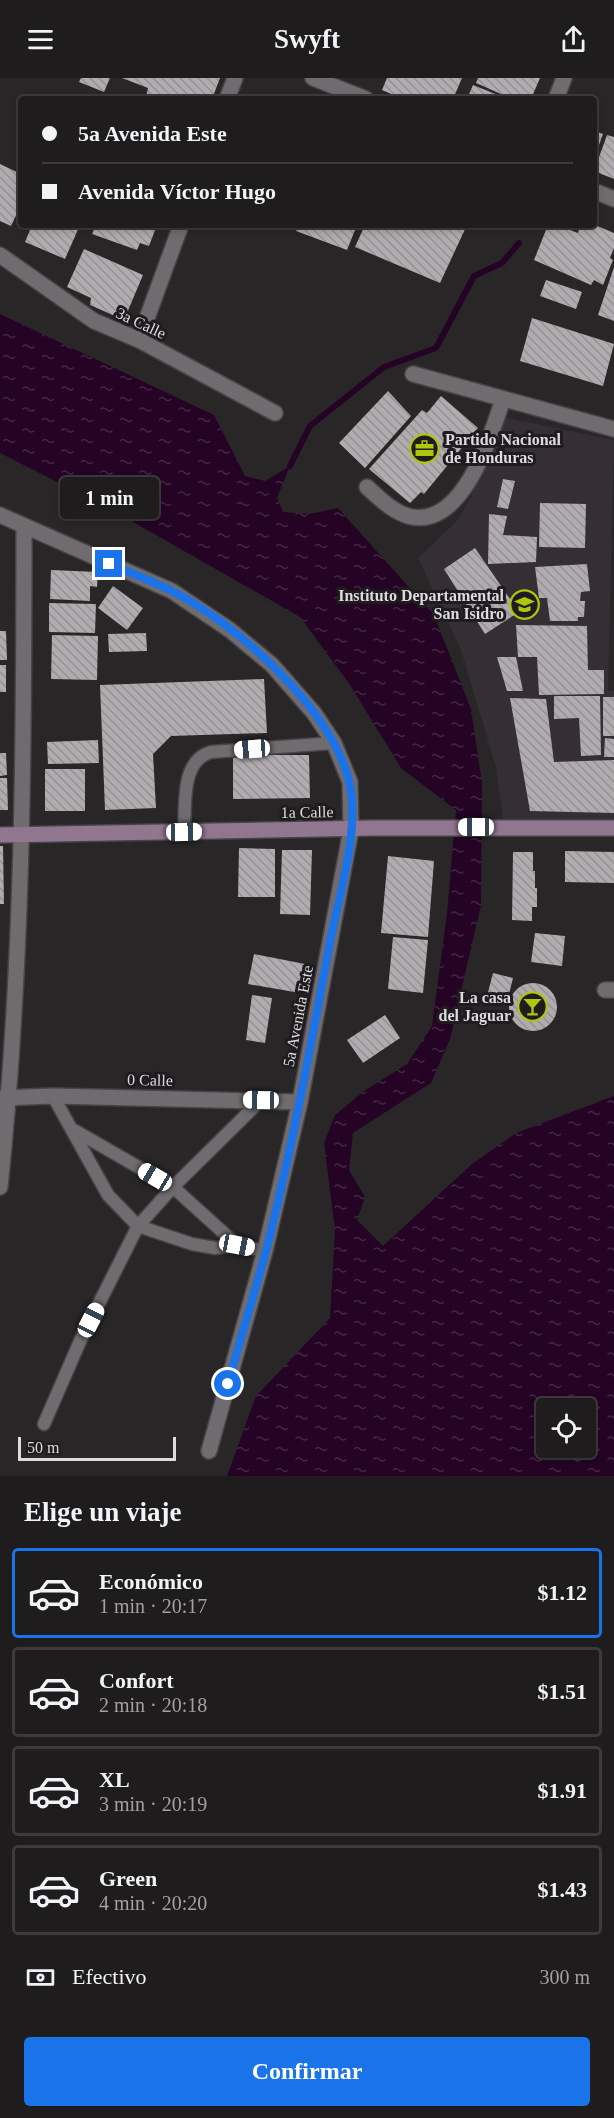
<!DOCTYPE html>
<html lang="es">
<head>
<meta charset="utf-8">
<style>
	:root { --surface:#1f1c1e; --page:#272527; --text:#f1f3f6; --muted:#a1a1a4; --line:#3c3a3c; --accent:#1a73e8 }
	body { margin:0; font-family:Georgia,serif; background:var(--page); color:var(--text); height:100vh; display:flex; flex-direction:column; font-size:22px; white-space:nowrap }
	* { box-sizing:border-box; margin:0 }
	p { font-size:20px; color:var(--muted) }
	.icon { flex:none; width:33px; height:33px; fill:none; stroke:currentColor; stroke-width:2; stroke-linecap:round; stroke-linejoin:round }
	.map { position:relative; height:1398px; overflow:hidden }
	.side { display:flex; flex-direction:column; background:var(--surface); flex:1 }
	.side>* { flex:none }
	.hud { position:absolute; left:18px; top:18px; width:579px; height:132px; border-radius:6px; box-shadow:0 3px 9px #0003,0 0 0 2px var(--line); display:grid; align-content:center; height:132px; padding:0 24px; background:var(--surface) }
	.tools { position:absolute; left:536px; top:1320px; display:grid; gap:12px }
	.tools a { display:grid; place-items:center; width:60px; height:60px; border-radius:6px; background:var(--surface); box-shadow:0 3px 9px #0003,0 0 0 2px var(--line); font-size:30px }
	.scale { position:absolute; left:18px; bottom:15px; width:158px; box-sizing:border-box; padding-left:6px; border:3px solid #dddbdd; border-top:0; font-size:16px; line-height:21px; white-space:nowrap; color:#dddbdd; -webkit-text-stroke:4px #1f1c1f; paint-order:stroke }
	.end { position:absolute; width:27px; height:27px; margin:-14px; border:8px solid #1a73e8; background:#fff; box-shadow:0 0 0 3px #fff }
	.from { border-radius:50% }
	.bubble { position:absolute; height:42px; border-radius:6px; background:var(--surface); box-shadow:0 3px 9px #0003,0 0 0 2px var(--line); font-size:20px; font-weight:700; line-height:42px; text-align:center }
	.car { position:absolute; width:18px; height:36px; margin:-18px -9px; border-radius:8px; box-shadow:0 0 4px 2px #0007; background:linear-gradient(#fff 24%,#345 0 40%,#fff 0 76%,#345 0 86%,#fff 0) }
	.hud b { display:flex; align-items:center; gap:21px; height:57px; font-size:22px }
	.hud b+b { border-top:2px solid var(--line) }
	.hud i { width:15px; height:15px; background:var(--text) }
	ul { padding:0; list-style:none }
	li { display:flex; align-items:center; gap:18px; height:90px; margin:0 12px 9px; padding:0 12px; border:3px solid var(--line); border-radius:6px }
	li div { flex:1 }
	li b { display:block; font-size:22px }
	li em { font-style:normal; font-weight:700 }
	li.current { border-color:var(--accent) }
	li>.icon { width:54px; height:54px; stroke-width:1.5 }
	h2 { padding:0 24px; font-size:27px; line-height:72px }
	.pay { display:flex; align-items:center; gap:15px; height:66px; padding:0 24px; font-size:22px }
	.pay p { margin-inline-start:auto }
	.cta { display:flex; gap:12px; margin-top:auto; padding:12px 24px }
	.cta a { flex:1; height:69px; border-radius:6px; background:var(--accent); color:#fff; font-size:24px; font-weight:700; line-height:69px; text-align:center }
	header { display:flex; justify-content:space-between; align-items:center; height:78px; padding:0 24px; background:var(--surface); font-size:27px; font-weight:700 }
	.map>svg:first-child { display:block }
	.built { fill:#352e34 }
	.water { fill:url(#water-ripples); fill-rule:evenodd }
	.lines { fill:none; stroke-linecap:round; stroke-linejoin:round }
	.stream { stroke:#250325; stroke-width:6 }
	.building { fill:url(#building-back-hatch) }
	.lane-casing { stroke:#464446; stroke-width:15 }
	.street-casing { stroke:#464446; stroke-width:18 }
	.secondary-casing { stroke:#464446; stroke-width:18 }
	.lane { stroke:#6f6b6f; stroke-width:12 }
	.street { stroke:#6f6b6f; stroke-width:15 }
	.secondary { stroke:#917690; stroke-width:15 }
	.route { stroke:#1a73e8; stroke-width:8 }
	.labels { text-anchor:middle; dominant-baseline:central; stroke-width:6; stroke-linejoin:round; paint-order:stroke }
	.street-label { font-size:16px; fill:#dddbdd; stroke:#1f1c1f }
	.poi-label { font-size:16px; font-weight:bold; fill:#dddbdd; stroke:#1f1c1f; text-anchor:end }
</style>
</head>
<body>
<header><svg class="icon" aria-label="menu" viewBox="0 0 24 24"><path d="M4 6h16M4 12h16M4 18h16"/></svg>Swyft<svg class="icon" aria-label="share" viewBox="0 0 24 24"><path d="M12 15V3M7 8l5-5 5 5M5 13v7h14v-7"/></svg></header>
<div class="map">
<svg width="614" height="1398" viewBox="0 0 614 1398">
	<defs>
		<pattern id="water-ripples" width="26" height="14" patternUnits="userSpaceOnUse" patternTransform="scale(1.5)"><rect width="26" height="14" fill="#250325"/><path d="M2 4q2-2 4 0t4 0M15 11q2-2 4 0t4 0" fill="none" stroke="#442744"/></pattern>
		<pattern id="building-back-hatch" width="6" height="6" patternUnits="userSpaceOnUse" patternTransform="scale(1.5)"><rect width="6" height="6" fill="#afabae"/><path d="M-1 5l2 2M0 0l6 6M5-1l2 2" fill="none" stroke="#949193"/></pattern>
	</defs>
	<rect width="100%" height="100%" fill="#292628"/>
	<path class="built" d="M503,339L614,362L608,613H614V743L503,741L496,689L461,572L418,480L456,444L470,421Z"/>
	<path class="water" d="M0,236L214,337L245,398L265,403L290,388L277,420L283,434L310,436L338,430L434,537L471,631L482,705L481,827L450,961L431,1005L353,1055L349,1092L365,1119L357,1142L383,1168L472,1086L516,1055L614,1018V1398H227L256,1318L330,1240L335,1152L324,1065L335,1037L364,1013L407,986L432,948L447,835L456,732L401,690L350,607L300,539L114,433L0,375ZM546,1330H585V1370H546Z"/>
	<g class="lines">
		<path class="stream" d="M290,388L310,348L384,289L436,270L474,198L502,185L519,165"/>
	</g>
	<path class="building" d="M81,0H110L104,14L79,4Z
		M122,0H220L212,21H150L146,19L148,10Z
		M387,0H462L453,21H403L382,12Z
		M478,0H540L531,21H512L476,5Z
		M473,7L503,19L502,21H467Z
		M594,53L603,56L594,81Z
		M607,57L614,59V101L594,93Z
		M0,86L21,96V127L11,148L0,143Z
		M32,147H80L65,181L25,164Z
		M96,147H157L149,168L140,165L137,172L92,156Z
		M298,147H357L347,172L296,153Z
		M365,147H467L440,205L355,169Z
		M548,147H557L578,155L580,147H595L614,155V170L610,180L613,182L603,207L594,202L591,207L534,182Z
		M84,171L143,197L124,242L90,227L91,220L67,209Z
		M614,189V243L598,237Z
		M546,202L582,214L576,231L540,218Z
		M532,240L614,266L603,308L520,283Z
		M388,313L411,338L365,390L339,365Z
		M441,318L478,350L424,416L421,414L410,425L369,391L422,332L427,335Z
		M503,401L515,403L508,431L497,429Z
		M540,425L586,426L585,470L539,469Z
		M489,436L507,438L503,457L537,459L536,484L488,486Z
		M475,470L519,534L485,556L444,491Z
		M587,486L590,513L581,514L580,523H585L584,539H578V543H550L547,520H539L535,489Z
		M51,492L98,494L97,509L90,508V523L50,521Z
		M113,508L143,530L127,552L98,530Z
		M49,525L96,526L95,555L49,554Z
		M516,547L587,548L588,592H604V616L539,617L537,579H518Z
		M0,553H6L7,582H0Z
		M146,555L147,573L109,574L108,556Z
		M52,557L98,558L97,602L51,601Z
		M497,579H516L523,613H507Z
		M0,587H6V614H0Z
		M264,601L267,655L171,658L153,676L156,730L105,732L100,607Z
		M554,618H600L601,677L581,678L579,640L554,641Z
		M603,619H614V658H603Z
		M510,620L546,621L554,684L614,682V735L530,733Z
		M605,660L614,661V679H604Z
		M98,662L99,685L48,686L47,664Z
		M0,675H6L7,697L0,698Z
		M233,677H309L310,720L233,721Z
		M45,691H85V733H45Z
		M0,700H7L8,732H0Z
		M0,768H3L4,826H0Z
		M239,770L275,771V819H238Z
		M282,772H312L310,837L280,836Z
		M565,773L614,774V805L565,804Z
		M513,774H533V793H535V810H537V829H532V843L512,842Z
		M388,778L434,783L428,859L381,855Z
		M535,855L565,858L562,888L531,884Z
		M393,859L428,862L423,915L388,911Z
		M254,876L305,886L300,915L248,906Z
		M493,895L513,900L506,928L486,922Z
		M509 929a24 24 0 1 1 48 0a24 24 0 1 1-48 0Z
		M252,917L272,920L265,965L246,962Z
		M385,937L400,960L363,985L347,962Z"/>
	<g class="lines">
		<defs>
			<path id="lane" d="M184,754C186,727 180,683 211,674L334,665
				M53,1018L108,1117L138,1148L192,1166L215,1170L237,1167L265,1173
				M72,1051L173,1109L237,1167
				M44,1346L81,1261L138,1148L173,1109L261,1022"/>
			<path id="street" d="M313,0L366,21
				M227,21L235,0
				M556,21L564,0
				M594,113L614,121
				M0,177L94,243L139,262L275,335
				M139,262L181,147
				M413,296L614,351
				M367,409C379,420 392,433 408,438C462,453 491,358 503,321
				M0,437L172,513L230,552L272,587L314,635L334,665L350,704L351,752L300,1024L265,1173L209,1373
				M605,912H614
				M0,1020L53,1018L300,1024
				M0,1109C23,889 24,670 24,450"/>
			<path id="secondary" d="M0,757L373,750H614"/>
		</defs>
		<use href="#lane" class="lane-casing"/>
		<use href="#street" class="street-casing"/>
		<use href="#secondary" class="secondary-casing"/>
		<use href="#lane" class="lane"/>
		<use href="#street" class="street"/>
		<use href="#secondary" class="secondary"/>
	</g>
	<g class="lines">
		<path class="route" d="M109,486C129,494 150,502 170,512C236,545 331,630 349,703C361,749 339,817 330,864C311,967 292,1071 266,1173C254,1217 240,1262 228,1306"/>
	</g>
	<defs>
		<symbol id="office-ring" viewBox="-11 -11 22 22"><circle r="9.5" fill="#1f1c1f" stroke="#aec60c" stroke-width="1.5"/><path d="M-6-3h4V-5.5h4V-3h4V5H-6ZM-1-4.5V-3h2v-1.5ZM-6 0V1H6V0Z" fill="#aec60c"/></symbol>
		<symbol id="school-ring" viewBox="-11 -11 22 22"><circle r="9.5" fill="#1f1c1f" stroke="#aec60c" stroke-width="1.5"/><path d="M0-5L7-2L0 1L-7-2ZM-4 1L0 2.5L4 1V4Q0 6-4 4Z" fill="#aec60c"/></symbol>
		<symbol id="bar-ring" viewBox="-11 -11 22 22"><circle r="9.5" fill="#1f1c1f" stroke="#aec60c" stroke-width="1.5"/><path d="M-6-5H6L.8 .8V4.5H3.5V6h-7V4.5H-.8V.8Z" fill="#aec60c"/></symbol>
	</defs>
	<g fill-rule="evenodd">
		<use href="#office-ring" x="408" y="354" width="33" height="33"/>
		<use href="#school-ring" x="508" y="510" width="33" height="33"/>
		<use href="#bar-ring" x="516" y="912" width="33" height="33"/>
	</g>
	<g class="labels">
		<g class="street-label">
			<text transform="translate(141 245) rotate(25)">3a Calle</text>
			<text transform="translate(307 734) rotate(-1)">1a Calle</text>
			<text transform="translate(298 938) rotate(-79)">5a Avenida Este</text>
			<text transform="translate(150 1002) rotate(1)">0 Calle</text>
		</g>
		<g class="poi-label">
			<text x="445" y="361" text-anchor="start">Partido Nacional<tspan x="445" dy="18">de Honduras</tspan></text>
			<text x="504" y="517">Instituto Departamental<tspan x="504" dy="18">San Isidro</tspan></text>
			<text x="511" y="919">La casa<tspan x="511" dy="18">del Jaguar</tspan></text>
		</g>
	</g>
</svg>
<div class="tools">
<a><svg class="icon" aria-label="locate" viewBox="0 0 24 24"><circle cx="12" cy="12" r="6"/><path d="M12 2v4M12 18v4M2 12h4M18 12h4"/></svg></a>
</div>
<div class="scale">50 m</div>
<i class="end from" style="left:228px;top:1306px"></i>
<i class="end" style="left:109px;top:486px"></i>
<div class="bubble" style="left:60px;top:399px;width:99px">1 min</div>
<i class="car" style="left:252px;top:671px;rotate:266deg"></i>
<i class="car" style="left:476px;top:749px;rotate:270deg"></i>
<i class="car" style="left:184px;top:754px;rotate:89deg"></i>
<i class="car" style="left:261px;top:1022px;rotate:271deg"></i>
<i class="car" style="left:155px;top:1099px;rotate:300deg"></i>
<i class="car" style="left:237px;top:1167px;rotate:101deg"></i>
<i class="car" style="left:91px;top:1242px;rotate:27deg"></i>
<div class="hud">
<b><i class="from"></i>5a Avenida Este</b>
<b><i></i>Avenida Víctor Hugo</b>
</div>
</div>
<section class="side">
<h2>Elige un viaje</h2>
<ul>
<li class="current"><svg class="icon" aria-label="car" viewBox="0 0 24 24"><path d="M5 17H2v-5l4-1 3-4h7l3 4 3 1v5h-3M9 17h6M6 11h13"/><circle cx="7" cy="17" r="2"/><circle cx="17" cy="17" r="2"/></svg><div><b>Económico</b><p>1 min · 20:17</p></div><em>$1.12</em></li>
<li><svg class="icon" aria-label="car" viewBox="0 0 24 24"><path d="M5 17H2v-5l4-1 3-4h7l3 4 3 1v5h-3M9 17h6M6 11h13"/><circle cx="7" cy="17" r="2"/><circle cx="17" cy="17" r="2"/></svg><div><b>Confort</b><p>2 min · 20:18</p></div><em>$1.51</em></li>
<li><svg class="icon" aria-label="car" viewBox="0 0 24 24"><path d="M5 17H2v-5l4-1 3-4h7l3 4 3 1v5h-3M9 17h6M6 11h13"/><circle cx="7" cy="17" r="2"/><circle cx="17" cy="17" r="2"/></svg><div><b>XL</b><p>3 min · 20:19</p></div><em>$1.91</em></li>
<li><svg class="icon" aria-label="car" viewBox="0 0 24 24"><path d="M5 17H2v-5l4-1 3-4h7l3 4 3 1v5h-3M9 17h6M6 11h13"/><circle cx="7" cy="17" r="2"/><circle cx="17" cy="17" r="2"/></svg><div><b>Green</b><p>4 min · 20:20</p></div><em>$1.43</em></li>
</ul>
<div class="pay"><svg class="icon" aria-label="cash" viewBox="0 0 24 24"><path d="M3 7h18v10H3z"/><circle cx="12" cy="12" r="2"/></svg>Efectivo<p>300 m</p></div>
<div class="cta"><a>Confirmar</a></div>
</section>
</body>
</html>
